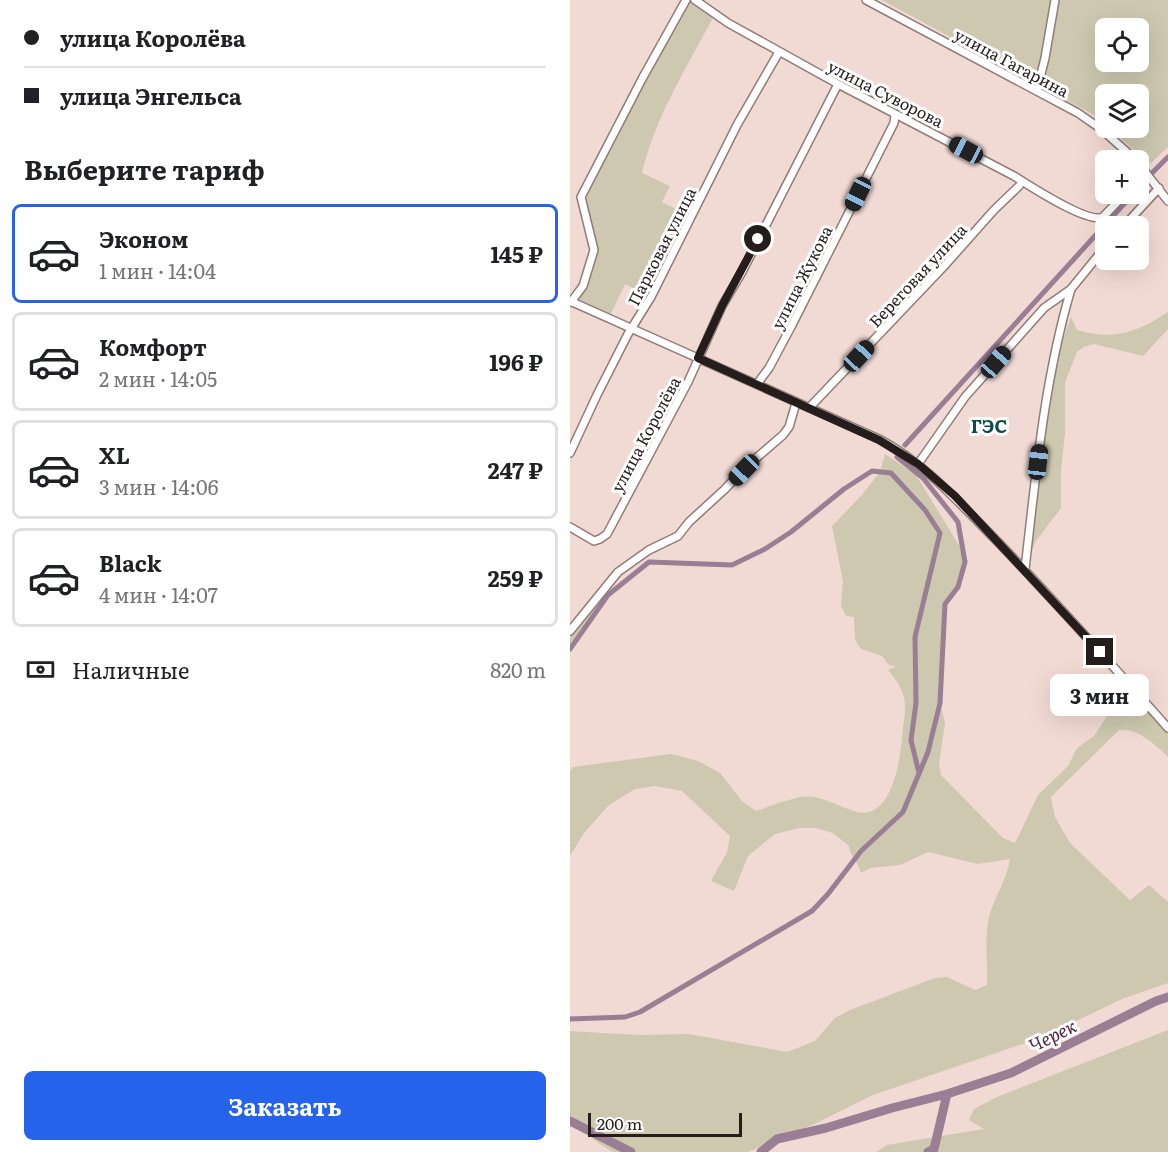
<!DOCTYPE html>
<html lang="ru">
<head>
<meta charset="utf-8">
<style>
	:root { --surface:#fff; --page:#f6f6f6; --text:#202124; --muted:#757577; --line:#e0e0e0; --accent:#2563eb }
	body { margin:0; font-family:Literata,serif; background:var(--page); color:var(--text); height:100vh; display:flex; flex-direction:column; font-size:22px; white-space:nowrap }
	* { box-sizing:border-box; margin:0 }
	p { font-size:20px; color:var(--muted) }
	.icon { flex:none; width:33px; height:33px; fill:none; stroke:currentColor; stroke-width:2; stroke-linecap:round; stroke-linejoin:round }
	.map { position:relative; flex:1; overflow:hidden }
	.sheet { display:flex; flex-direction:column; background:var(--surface); width:570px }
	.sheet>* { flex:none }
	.banner { display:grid; align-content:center; height:132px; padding:0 24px; background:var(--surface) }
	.tools { position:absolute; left:525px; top:18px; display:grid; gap:12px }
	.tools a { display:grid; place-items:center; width:54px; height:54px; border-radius:9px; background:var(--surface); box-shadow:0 6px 24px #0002; font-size:30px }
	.scale { position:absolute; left:18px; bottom:15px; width:154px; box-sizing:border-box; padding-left:6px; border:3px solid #251d1b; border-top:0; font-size:16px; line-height:21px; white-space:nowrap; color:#251d1b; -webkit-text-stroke:4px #fff; paint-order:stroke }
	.end { position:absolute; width:27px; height:27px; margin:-14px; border:8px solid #251d1b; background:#fff; box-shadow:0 0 0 3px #fff }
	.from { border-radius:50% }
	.bubble { position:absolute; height:42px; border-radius:9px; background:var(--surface); box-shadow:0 6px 24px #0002; font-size:20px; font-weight:700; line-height:42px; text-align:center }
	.car { position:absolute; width:18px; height:36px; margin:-18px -9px; border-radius:8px; box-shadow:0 0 4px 2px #0007; background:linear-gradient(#222 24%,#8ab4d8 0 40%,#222 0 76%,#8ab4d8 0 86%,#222 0) }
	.banner b { display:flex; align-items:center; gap:21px; height:57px; font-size:22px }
	.banner b+b { border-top:2px solid var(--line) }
	.banner i { width:15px; height:15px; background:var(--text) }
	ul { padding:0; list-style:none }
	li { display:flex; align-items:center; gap:18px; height:99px; margin:0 12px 9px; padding:0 12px; border:3px solid var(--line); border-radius:9px }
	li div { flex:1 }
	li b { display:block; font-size:22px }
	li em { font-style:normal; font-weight:700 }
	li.on { border-color:var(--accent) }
	li>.icon { width:54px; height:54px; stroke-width:1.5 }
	h2 { padding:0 24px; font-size:27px; line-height:72px }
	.pay { display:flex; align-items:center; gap:15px; height:66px; padding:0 24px; font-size:22px }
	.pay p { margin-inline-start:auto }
	.cta { display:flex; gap:12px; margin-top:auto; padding:12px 24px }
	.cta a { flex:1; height:69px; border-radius:9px; background:var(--accent); color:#fff; font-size:24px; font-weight:700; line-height:69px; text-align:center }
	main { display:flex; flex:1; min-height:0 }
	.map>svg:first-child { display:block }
	.green { fill:#cdc8af; fill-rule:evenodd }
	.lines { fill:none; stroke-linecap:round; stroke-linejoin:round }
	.canal { stroke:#997e94; stroke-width:5 }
	.river { stroke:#997e94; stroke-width:9 }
	.minor-casing { stroke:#917c77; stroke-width:10 }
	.minor { stroke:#fff; stroke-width:7 }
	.route { stroke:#251d1b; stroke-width:8 }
	.labels { text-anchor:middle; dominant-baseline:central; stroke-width:6; stroke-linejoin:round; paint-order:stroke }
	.street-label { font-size:16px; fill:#251d1b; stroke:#fff }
	.neighbourhood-label { font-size:18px; font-weight:bold; fill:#0c4b49; stroke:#fff }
	.water-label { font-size:18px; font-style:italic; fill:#4c2647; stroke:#fff }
</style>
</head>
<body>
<main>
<section class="sheet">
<div class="banner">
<b><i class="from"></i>улица Королёва</b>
<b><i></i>улица Энгельса</b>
</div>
<h2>Выберите тариф</h2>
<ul>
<li class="on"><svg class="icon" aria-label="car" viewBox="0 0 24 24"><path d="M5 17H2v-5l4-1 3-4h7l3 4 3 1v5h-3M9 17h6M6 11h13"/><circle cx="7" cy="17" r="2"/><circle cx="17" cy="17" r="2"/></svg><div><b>Эконом</b><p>1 мин · 14:04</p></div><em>145 ₽</em></li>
<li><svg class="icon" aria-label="car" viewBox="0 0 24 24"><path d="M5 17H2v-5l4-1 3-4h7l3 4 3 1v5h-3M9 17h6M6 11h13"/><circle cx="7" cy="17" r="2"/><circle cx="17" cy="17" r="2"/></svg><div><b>Комфорт</b><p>2 мин · 14:05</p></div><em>196 ₽</em></li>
<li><svg class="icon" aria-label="car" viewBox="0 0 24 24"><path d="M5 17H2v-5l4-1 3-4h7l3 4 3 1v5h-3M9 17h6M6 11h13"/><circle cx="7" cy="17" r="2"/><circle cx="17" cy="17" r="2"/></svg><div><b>XL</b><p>3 мин · 14:06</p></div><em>247 ₽</em></li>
<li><svg class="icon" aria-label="car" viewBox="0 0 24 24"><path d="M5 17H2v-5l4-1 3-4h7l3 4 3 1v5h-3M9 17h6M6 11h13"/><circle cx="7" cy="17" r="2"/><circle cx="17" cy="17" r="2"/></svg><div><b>Black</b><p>4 мин · 14:07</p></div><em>259 ₽</em></li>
</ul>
<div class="pay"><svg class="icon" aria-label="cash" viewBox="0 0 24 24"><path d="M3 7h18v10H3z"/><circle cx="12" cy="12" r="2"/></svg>Наличные<p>820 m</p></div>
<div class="cta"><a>Заказать</a></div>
</section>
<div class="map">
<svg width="598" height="1152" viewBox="0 0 598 1152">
	<rect width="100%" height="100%" fill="#f2dad4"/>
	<path class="green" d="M116,0H125L145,14C118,65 85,117 72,173L100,186L92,202L122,217L81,297L55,284L39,318L1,302L13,286L24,250L11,197Z
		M312,0H598V147L580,164L539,128H568V94H536L535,125L526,116ZM536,28H568V62H536Z
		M598,312V329L573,356L524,344L514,347L507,352L495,382V433L491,470V508L466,541L461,553C470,474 472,391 501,317L507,330C543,341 568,332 598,312Z
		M315,454L346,475L393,552L395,562L388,587L375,604L370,703L375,723L369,764L371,775L433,838L445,843L468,795L498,766L507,748L524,736L540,712L546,715L553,705L565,698L598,732V757C584,744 568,728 549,730L481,797L485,817L500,843L560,900L579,885L598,902V983L552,999L473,1037L303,1095L242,1125L178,1152H43L28,1143L0,1117V1031L69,1035L119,1034L217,1052L245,1041L265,1018L280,1010L365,978L377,977L405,990L417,985C418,962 414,940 419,917C424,897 437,880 440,859L408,864L358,852L330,865L300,868L291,873C289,863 280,856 279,846L263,833L246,828H229L205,834L178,856L164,891L141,881L157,852L160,836L112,791L85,786L65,789L39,805L14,833L0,856V771L3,767L101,754L128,761L150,773L172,801L186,811C202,806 228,794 244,797C259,800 273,808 287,812C322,820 330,760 332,738C335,706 341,697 318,670L326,666L319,665L312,656L291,649L285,640L284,617L276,616L271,606L273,581L262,526L291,496L310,472Z
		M23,602L30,605L0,649V631Z
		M598,1030V1152H306L317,1145L414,1129L399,1120L404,1109L427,1097Z"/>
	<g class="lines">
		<path class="canal" d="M583,172L598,157
			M568,188L576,179
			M335,445L563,194
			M0,649L38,595L79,562L162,565L195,549L221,532L274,489L302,471L321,473L355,510L370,533L345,637L346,703L341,740L349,773
			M0,1019L55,1017L70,1012L242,911L258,894L291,851L333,812L358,752L370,703L375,604L388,587L395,562L388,522L353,478L327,457"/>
		<path class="river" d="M0,1121L61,1152
			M191,1152L207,1139L256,1128L322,1108L377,1094
			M358,1152L364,1149L377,1094L441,1073L586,1001L598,997"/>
		<defs>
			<path id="minor" d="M125,0L158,23L268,84L444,176C460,186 518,224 533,217L555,194
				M296,0L508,113L531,129L566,160
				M467,90L475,58L485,0
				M568,163L598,201
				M568,178L575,171
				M554,226L589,188
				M0,301L309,439C356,464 389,503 426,540C485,601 542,665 598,728
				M1,302L13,286L24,250L11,197L72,79L116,0
				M187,384L199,368L222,325L324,123L325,115
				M239,408L376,264L424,210L449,186
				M0,453L27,395L58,334L81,297L167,125L209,52
				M348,464L395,397L474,308L501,289L536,246
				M0,527L24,541L30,539L37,534L118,382L152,306L172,272L268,84
				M455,569C466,474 474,381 501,289
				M0,631L48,572L79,550L108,536L119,522L154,490L177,466L213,435L219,427L226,403"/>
		</defs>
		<use href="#minor" class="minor-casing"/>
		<use href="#minor" class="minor"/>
	</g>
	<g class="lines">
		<path class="route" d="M188,239L152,306L128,358L309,440L348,464L385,496L530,652"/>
	</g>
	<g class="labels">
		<g class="street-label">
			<text transform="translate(442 62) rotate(28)">улица Гагарина</text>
			<text transform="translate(316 93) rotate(27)">улица Суворова</text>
			<text transform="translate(91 246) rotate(-63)">Парковая улица</text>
			<text transform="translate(347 275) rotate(-47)">Береговая улица</text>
			<text transform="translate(231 277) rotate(-63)">улица Жукова</text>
			<text transform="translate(75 434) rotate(-62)">улица Королёва</text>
		</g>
		<g class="neighbourhood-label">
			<text x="419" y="425">ГЭС</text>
		</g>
		<g class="water-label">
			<text transform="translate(482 1035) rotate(-26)">Черек</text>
		</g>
	</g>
</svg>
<div class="tools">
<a><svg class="icon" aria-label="locate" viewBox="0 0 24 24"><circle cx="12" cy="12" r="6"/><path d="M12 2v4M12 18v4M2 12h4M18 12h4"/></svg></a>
<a><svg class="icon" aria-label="layers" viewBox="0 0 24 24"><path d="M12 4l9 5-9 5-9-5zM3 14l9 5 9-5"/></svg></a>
<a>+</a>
<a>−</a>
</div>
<div class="scale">200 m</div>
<i class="end from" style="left:188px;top:239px"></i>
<i class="end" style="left:530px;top:652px"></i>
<div class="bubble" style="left:480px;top:674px;width:99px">3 мин</div>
<i class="car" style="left:396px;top:150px;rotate:298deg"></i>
<i class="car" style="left:288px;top:194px;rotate:206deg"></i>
<i class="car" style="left:289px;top:356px;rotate:43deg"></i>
<i class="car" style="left:426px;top:362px;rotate:41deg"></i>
<i class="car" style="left:468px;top:462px;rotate:7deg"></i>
<i class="car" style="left:174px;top:470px;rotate:224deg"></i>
</div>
</main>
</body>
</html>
